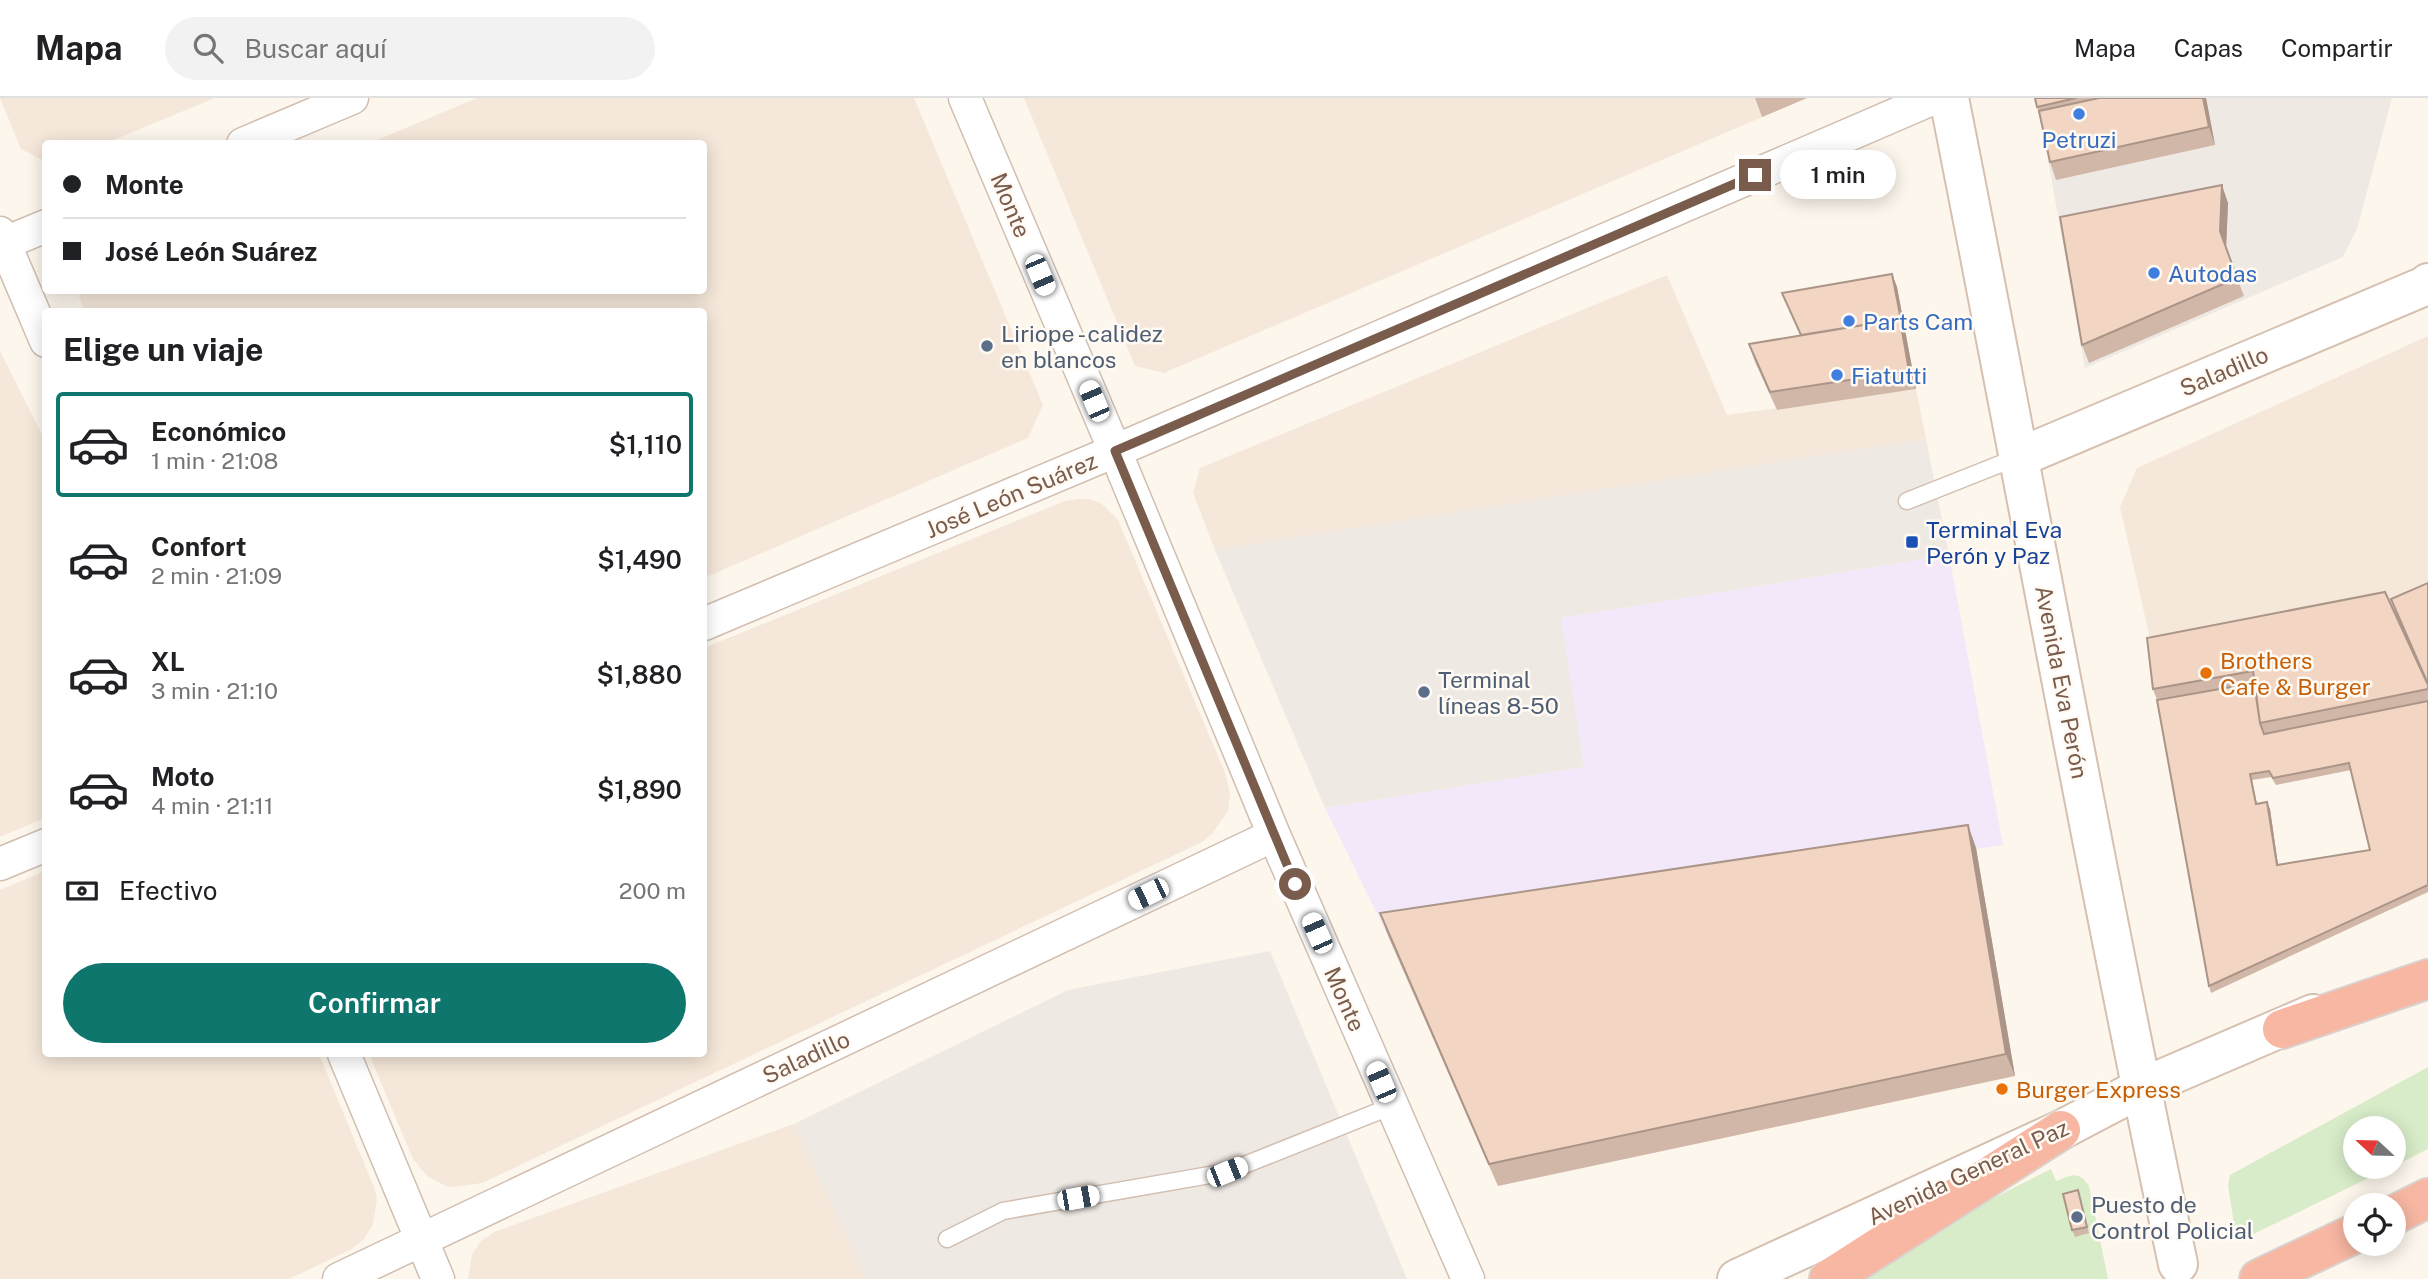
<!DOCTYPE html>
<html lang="es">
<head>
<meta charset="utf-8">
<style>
	:root { --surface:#fff; --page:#f2f2f2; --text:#202124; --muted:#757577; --line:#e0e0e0; --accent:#0f766e }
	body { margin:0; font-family:"Public Sans",sans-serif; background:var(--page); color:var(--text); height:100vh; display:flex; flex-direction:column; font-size:26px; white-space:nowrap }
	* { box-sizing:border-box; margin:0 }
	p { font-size:23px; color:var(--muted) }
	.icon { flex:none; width:38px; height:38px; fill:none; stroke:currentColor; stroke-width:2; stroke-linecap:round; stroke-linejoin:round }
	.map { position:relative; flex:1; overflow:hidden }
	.panel { position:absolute; left:42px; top:210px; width:665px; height:749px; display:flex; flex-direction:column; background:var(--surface); border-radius:7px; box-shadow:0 4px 18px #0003 }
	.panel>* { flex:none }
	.banner { position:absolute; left:42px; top:42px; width:665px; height:154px; border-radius:7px; box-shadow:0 4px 18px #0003; display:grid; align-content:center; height:154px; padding:0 21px; background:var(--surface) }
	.needle { width:46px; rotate:292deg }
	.buttons { position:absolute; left:2343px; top:1018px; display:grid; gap:14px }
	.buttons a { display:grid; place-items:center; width:63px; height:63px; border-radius:50%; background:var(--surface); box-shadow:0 4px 18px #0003; font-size:35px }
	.end { position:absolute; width:32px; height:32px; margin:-16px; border:9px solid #7a5c4d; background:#fff; box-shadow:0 0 0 4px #fff }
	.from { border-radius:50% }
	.bubble { position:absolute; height:49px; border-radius:24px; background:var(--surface); box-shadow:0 4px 18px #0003; font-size:23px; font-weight:600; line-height:49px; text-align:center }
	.car { position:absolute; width:21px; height:42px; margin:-21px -10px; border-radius:9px; box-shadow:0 0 5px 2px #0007; background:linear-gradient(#fff 24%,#345 0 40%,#fff 0 76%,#345 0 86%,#fff 0) }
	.banner b { display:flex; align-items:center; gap:24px; height:66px; font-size:26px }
	.banner b+b { border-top:2px solid var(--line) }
	.banner i { width:18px; height:18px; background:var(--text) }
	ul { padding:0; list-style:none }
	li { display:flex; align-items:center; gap:21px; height:105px; margin:0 14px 10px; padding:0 7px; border:4px solid transparent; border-radius:7px }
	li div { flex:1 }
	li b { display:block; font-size:26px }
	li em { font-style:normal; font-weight:600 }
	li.current { border-color:var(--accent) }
	li>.icon { width:63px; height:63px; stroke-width:1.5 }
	h2 { padding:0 21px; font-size:32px; line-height:84px }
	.pay { display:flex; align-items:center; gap:18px; height:77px; padding:0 21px; font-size:26px }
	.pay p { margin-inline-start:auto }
	.button { display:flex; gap:14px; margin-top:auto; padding:14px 21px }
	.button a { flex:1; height:80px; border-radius:42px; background:var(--accent); color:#fff; font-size:28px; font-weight:600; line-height:80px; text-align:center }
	header { display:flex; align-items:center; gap:42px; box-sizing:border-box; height:98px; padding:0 35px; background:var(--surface); border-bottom:2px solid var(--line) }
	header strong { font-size:33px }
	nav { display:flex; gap:38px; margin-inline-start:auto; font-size:24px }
	.search { width:490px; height:63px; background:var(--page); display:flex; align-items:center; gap:18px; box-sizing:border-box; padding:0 24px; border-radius:38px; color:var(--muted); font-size:26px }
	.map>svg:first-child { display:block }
	.residential { fill:#f5e8da }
	.industrial { fill:#efe9e4 }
	.education { fill:#f3e8fa }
	.green { fill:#d8ecc9 }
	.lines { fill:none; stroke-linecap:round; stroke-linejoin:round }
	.lane-casing { stroke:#d1beb0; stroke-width:19 }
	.street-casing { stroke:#d1beb0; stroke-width:35 }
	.secondary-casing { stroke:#d6c0b0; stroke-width:42 }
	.highway-casing { stroke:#dad1cd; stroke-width:42 }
	.lane { stroke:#fff; stroke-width:16 }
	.street { stroke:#fff; stroke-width:32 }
	.secondary { stroke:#fff; stroke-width:38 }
	.highway { stroke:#f7b7a3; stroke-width:38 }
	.wall { fill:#d1b7a8; fill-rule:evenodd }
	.shaded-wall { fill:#aa9588 }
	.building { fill:#f3d5c3; stroke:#aa9588; stroke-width:2; fill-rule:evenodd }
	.route { stroke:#7a5c4d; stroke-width:9 }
	.shop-dot { fill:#3f7fe0; stroke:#fffaf3; stroke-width:2.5 }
	.service-dot { fill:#5c6f8a; stroke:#fffaf3; stroke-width:2.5 }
	.transit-dot { fill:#1a4fb4; stroke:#fffaf3; stroke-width:2.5 }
	.food-dot { fill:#e8710a; stroke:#fffaf3; stroke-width:2.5 }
	.labels { text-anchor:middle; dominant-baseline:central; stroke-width:5; stroke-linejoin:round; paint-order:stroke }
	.shop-label { font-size:23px; fill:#366cbe; stroke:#fffaf3; text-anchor:start }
	.street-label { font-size:23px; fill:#7a5c4d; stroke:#fffaf3 }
	.service-label { font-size:23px; fill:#4e5e75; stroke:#fffaf3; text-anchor:start }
	.transit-label { font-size:23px; fill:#164399; stroke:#fffaf3; text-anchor:start }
	.food-label { font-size:23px; fill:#c56008; stroke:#fffaf3; text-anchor:start }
</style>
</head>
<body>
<header>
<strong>Mapa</strong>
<div class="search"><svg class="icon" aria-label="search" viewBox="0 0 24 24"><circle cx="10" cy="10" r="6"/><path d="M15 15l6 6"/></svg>Buscar aquí</div>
<nav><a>Mapa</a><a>Capas</a><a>Compartir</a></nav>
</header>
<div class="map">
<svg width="2428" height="1181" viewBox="0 0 2428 1181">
	<rect width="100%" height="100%" fill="#fdf6ec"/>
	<path class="residential" d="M0,0H215L106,45L46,46L45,63L21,51Z
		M477,0H914L1043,307L1028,340L704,480V214L84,213L79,198L82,193L704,192V46L370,45Z
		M1024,0H1807L1164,275L1135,268Z
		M1667,177L1727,317L1916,291L1926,341L1215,452L1193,395L1200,370Z
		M2428,238V511L2399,524L2154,558L2120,409L2137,370Z
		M0,253L46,345L45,720L0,739Z
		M1080,401H1089L1102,406L1118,422L1226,677L1230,696L1228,713L1212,736L1202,744L482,1085L455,1089L446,1088L427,1078L413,1061L369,956H704V550L1065,403Z
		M45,773L46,956H319L374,1089L377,1101L373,1126L364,1141L352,1151L289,1181H0V792Z
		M794,1026L866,1181H468L472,1156L481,1143L494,1134Z"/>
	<path class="industrial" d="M2037,0H2392L2357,131L2343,159L2085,270Z
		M1926,341L1949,457L1562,520L1584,669L1325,710L1215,452Z
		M1270,853L1407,1181H866L794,1026L1068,892Z"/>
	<path class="education" d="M1949,457L2003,747L1388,838L1325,710L1584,669L1561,520Z"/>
	<path class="green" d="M2428,969V1051L2394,1068V1031H2356V1069H2391L2237,1144L2228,1088L2230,1077Z
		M2051,1071L2056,1083C2072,1077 2078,1072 2089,1088L2108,1181H1860L1974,1110Z"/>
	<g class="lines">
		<defs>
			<path id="lane" d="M1907,403L2018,359
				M947,1141L1003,1113L1227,1074L1392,1008"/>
			<path id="street" d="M965,0L1115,353L1274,737L1468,1181
				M243,46L352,0
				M0,135L46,243
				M0,147L46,128
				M704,526L1115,353L1934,0
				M0,766L46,747
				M344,956L438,1181
				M339,1181L1274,737"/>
			<path id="secondary" d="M1949,0C2026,389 2096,779 2178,1166
				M2020,359L2427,187L2428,185
				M1737,1181L2061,1032L2141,990L2313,916"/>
			<path id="highway" d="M2282,931L2428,881
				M2394,1117L2428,1100
				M1829,1181L2061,1032
				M2259,1181L2356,1135"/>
		</defs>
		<use href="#lane" class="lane-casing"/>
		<use href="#street" class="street-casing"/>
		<use href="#secondary" class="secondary-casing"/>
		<use href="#highway" class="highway-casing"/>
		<use href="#lane" class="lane"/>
		<use href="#street" class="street"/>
		<use href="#secondary" class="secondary"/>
		<use href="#highway" class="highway"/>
	</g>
	<path class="wall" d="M1755,0H1807L1762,19Z
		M2035,0H2206L2215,47L2056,82L2050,64Z
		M2228,105L2226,151L2244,198L2089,265L2082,247Z
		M1892,176L1897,189L1916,291L1777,312L1755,264L1749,246L1800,237L1782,195Z
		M2428,485V794L2211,895L2209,888L2157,602L2153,591L2399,523L2391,501ZM2351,672L2370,752L2278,767L2270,711L2257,706L2252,682L2271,679L2276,687Z
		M1968,727L1976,750L2015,978L1498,1088L1388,838L1380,815Z
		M2078,1092L2089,1135L2075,1139L2072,1132Z"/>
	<path class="shaded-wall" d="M2203,0H2206L2215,47L2209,29Z
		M2222,87L2228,105L2226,151L2220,133Z
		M1892,176L1897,189L1916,291L1909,273Z
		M2267,704L2270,711L2279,774L2277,767Z
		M1968,727L1976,750L2015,978L2006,956Z"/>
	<path class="building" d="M2035,0H2076L2037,9Z
		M2099,0H2203L2209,29L2050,64L2039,13Z
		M2222,87L2220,133L2237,180L2082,247L2060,119Z
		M1892,176L1902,227L1900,221L1801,237L1782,195Z
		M1900,221L1909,273L1770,294L1749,246Z
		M2428,485V586L2391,501Z
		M2385,494L2428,587V591L2260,625L2253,573L2153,591L2147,540Z
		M2254,585L2260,625L2264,636L2428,603V787L2209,888L2157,602ZM2349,665L2370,752L2277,767L2267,704L2256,706L2250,676L2269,673L2273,680Z
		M1968,727L2006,956L1489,1066L1380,815Z
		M2078,1092L2087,1129L2072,1132L2063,1096Z"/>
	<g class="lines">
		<path class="route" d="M1295,786L1115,353L1755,77"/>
	</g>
	<g class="shop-dot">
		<circle cx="2079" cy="16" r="7"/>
		<circle cx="2154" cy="175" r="7"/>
		<circle cx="1849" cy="223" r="7"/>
		<circle cx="1837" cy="277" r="7"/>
	</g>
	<g class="service-dot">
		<circle cx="987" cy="248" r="7"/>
		<circle cx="1424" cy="594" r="7"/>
		<circle cx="2077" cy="1119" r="7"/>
	</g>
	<rect class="transit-dot" x="1905" y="437" width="14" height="14" rx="3.5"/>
	<g class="food-dot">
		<circle cx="2206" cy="575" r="7"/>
		<circle cx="2002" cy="991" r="7"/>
	</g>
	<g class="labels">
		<g class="shop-label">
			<text x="2079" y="41" text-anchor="middle">Petruzi</text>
			<text x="2168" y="175">Autodas</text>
			<text x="1863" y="223">Parts Cam</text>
			<text x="1851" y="277">Fiatutti</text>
		</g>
		<g class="street-label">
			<text transform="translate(1011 107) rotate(67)">Monte</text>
			<text transform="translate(2224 273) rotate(-23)">Saladillo</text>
			<text transform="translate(1011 397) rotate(-23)">José León Suárez</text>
			<text transform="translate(2062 584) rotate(79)">Avenida Eva Perón</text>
			<text transform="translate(1345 901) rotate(66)">Monte</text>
			<text transform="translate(806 959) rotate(-25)">Saladillo</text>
			<text transform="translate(1968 1074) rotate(-25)">Avenida General Paz</text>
		</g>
		<g class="service-label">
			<text x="1001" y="235">Liriope - calidez<tspan x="1001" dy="26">en blancos</tspan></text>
			<text x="1438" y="581">Terminal<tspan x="1438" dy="26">líneas 8-50</tspan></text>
			<text x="2091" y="1106">Puesto de<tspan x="2091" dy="26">Control Policial</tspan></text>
		</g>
		<g class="transit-label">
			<text x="1926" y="431">Terminal Eva<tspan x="1926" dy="26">Perón y Paz</tspan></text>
		</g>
		<g class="food-label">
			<text x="2220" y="562">Brothers<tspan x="2220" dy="26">Cafe &amp; Burger</tspan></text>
			<text x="2016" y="991">Burger Express</text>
		</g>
	</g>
</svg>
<div class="buttons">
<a><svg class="needle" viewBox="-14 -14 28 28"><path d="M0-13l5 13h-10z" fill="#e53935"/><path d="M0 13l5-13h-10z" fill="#757577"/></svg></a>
<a><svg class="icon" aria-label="locate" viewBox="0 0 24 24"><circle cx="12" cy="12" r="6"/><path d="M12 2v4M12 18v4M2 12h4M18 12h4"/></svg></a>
</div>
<i class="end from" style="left:1295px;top:786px"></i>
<i class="end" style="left:1755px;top:77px"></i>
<div class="bubble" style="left:1780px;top:52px;width:116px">1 min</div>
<i class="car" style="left:1040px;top:177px;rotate:157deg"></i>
<i class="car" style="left:1094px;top:303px;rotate:337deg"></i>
<i class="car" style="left:1148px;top:796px;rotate:244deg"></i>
<i class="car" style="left:1317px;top:835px;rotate:336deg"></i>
<i class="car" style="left:1381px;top:984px;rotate:337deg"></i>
<i class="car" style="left:1227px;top:1074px;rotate:68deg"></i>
<i class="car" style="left:1078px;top:1100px;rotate:80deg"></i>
<div class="banner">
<b><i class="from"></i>Monte</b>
<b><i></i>José León Suárez</b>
</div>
<section class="panel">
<h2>Elige un viaje</h2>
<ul>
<li class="current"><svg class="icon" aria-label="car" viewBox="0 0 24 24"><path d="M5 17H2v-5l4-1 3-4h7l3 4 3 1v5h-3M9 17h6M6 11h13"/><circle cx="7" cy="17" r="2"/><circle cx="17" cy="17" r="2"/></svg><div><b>Económico</b><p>1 min · 21:08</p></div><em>$1,110</em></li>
<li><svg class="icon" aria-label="car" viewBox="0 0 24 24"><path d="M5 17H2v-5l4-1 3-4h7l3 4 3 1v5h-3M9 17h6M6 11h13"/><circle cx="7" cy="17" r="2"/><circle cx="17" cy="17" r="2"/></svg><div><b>Confort</b><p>2 min · 21:09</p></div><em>$1,490</em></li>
<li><svg class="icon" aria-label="car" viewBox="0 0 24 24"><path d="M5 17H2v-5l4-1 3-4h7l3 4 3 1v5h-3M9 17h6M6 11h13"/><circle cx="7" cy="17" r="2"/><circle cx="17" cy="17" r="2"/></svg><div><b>XL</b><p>3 min · 21:10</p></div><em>$1,880</em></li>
<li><svg class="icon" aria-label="car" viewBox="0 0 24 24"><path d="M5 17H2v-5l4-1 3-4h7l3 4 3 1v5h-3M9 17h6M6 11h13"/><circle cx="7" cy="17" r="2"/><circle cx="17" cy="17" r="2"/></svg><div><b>Moto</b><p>4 min · 21:11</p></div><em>$1,890</em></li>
</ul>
<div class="pay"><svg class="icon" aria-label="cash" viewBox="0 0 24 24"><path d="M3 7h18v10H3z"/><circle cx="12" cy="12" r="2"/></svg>Efectivo<p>200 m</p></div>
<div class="button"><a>Confirmar</a></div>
</section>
</div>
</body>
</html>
